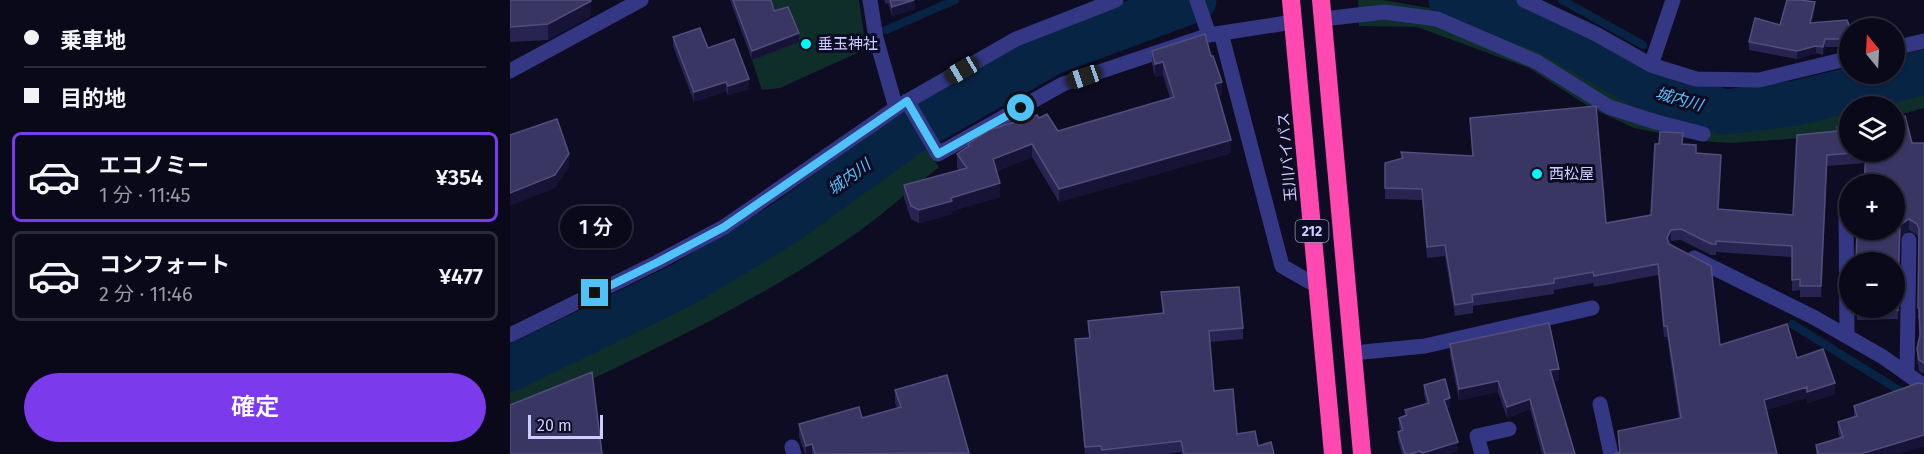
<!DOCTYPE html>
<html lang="ja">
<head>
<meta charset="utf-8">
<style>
	:root { --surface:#0a091a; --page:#131223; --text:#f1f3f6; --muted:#999aa2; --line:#2a2a39; --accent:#7c3aed }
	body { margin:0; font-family:"Fira Sans","Noto Sans JP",sans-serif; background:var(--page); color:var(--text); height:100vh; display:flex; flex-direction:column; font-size:22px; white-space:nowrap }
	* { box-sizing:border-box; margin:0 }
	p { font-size:20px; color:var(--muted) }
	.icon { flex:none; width:33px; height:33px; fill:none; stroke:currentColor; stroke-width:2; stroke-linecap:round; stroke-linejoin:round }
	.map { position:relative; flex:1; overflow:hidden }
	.details { display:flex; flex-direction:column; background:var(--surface); width:510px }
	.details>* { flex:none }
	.top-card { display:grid; align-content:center; height:132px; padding:0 24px; background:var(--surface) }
	.needle { width:39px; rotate:342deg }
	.fabs { position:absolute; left:1329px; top:18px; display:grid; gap:12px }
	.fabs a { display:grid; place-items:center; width:66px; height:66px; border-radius:50%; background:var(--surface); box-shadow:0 2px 4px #0004,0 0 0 2px var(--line); font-size:30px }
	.scale { position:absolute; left:18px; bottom:15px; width:75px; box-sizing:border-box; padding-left:6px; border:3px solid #cecdff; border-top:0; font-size:16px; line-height:21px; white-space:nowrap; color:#cecdff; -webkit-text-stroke:4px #0e0c22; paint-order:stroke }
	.end { position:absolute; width:27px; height:27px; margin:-14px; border:8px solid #4fc3f7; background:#111; box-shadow:0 0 0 3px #111 }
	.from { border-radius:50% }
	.bubble { position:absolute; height:42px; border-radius:21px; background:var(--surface); box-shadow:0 2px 4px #0004,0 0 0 2px var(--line); font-size:20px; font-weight:600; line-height:42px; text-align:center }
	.car { position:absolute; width:18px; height:36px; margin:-18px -9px; border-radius:8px; box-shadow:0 0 4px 2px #0007; background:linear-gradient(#222 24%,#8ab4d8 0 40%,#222 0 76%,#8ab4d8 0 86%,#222 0) }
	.top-card b { display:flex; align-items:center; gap:21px; height:57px; font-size:22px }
	.top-card b+b { border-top:2px solid var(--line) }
	.top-card i { width:15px; height:15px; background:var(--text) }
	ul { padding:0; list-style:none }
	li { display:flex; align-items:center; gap:18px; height:90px; margin:0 12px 9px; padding:0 12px; border:3px solid var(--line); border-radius:9px }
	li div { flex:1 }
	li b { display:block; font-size:22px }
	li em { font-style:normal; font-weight:600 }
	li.active { border-color:var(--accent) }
	li>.icon { width:54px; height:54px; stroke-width:1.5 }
	.action { display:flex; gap:12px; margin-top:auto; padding:12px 24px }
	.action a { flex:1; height:69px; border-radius:36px; background:var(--accent); color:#fff; font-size:24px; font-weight:600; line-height:69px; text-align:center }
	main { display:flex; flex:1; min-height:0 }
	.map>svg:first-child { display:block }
	.green { fill:#0f2d29 }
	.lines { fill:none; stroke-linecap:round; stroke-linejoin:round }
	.stream { stroke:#082445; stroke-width:8 }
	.river { stroke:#082445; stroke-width:45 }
	.lane { stroke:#343884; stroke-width:15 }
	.street { stroke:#343884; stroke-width:15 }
	.highway { stroke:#ff48b0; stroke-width:18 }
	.wall { fill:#282451 }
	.shaded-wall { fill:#161336 }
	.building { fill:#3a3664; stroke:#514e7c; stroke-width:1.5 }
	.route { stroke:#4fc3f7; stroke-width:8 }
	.poi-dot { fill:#00f6f8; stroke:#0e0c22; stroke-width:2 }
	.labels { text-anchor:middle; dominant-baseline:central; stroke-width:6; stroke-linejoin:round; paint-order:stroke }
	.shield { fill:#0e0c22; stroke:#9493bd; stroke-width:1.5 }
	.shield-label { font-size:14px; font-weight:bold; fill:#cecdff }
	.poi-label { font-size:15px; fill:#cecdff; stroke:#0e0c22; text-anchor:start }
	.street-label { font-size:15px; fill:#cecdff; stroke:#0e0c22 }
	.water-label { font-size:16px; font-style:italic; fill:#5bc2ff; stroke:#0e0c22 }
</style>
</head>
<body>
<main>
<section class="details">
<div class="top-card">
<b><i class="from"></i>乗車地</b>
<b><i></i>目的地</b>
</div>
<ul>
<li class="active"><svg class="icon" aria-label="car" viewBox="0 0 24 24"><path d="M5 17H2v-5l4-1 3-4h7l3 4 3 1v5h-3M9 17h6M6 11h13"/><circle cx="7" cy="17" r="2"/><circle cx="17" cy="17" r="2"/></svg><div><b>エコノミー</b><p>1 分 · 11:45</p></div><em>¥354</em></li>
<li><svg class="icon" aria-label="car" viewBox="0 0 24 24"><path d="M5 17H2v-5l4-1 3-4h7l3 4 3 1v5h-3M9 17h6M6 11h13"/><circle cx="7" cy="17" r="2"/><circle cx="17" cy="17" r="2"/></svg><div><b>コンフォート</b><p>2 分 · 11:46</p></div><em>¥477</em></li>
</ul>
<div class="action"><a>確定</a></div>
</section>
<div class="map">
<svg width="1414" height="454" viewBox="0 0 1414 454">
	<rect width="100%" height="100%" fill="#0e0c22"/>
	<path class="green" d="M260,0H349L356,49L270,88L252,90L231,27Z
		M848,0H873L932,10L1035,45L1104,92L1202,118L1277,114L1414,85V108L1385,116L1384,106H1340L1339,128L1305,137L1221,143L1190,141L1124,128L1081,108L1019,68L907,27L849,26Z
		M414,145L429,167C397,192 366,221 332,243C228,313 113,365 0,417V386L176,297L306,220Z"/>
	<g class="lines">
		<path class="stream" d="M1052,0L1133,45
			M376,30L445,0
			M1282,324L1395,394"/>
		<path class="river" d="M941,0L1035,30L1142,92L1216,112L1286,103L1414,72
			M0,369L174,284L272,225L400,133L541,53L684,0"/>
		<path class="lane" d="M282,447L284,454
			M972,454L967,436L999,429"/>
		<path class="street" d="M360,0L366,38L386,108
			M687,0L699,35
			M1014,0L1086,34L1141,65
			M1163,0L1141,65L1186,79L1249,80L1340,58
			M813,19L874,12L927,19L1027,62L1099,107L1146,122L1193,134
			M711,33L772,266L807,286
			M1384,48L1414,41
			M0,71L131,0
			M397,101L428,154L553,84L699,35L783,22
			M1336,206L1337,336
			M1184,258L1305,318L1373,357L1414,386
			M0,335L148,262L214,227L389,106L506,39L606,0
			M843,353L915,346L1082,308
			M1397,374L1399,240
			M1090,404L1101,454"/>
		<path class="highway" d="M781,0L823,454
			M811,0L852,454"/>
	</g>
	<path class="wall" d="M0,0L81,16L38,40L0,42Z
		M220,0H261L264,11L289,42L242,60Z
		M374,0H405V9L382,16L378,3L376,4Z
		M1305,10L1302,22L1340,28V47H1315L1313,55L1306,53L1287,59L1239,50V42L1270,25Z
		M163,37L198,48L239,89L218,95L216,91L184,102L163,46Z
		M642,51L712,95L708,96L721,153L549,202L522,157L487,171L490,197L442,211V214L409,223L401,219L394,198V185L449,170L447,167V154L458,147V144L529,118L548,131L660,98L653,75L645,77L642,64Z
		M960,118L1096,223L1141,215L1173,144L1186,153L1211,166L1208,209L1283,215L1327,131V127L1402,143H1414V374L1409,371L1407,360V349L1410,337L1409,319H1408L1409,240L1407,235L1399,230L1390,236L1388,319L1347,320V308H1384V230L1355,163L1317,166L1311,297H1290V290L1282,291V257L1206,252V255H1201L1171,240L1161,241L1160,244L1210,345L1287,358L1325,394L1297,403V398L1109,452L1108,431L1169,419L1157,337H1154L1148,275L1084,287L1083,283L1044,290V294L963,306V313L945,316L935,256L917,258L912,200L875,199V163L891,158V152L962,156Z
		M651,292L733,328V339L700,342L704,391L727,434L764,454H671V452L657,454H575L565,350V339L579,338L578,321L652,313Z
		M940,344L1049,380L1043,381L1065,454H1032L1020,409L997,418L988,392L949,400L940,355Z
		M1414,384V446L1388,454H1306V445L1330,438L1328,433V422L1344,417V406Z
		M914,385L940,407L937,408L948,451L938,454H892L888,440V432L890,431L889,426V418L895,415V410L916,403L914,394Z
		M385,390L459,454H295L289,437V424L352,418L387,408L385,403Z"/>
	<path class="shaded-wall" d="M405,0V9L382,16V7Z
		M81,1V16L38,40V24Z
		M1305,2V10L1300,30V23Z
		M289,33V42L242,60V51Z
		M1315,39V47L1313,55V47Z
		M1306,46V53L1287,59V51Z
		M653,62V75L645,77V64Z
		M239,79V89L218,95V86Z
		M216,82V91L184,102V92Z
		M712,82V95L705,97V84Z
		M721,140V153L549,202V189Z
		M522,144V157L483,172V159Z
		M59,154V167L45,188L0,206V193Z
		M490,183V197L442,211V214L409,223V210L441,198Z
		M1399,219V230L1390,236L1388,298L1390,225Z
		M1161,230V241L1157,249V238Z
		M1049,369V380L1040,381V370Z
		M988,381V392L949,400V389Z
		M1325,383V394L1297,403V392Z
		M1297,387V398L1254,411V400Z
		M940,398V407L934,408V400Z
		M1020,399V409L997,418V407Z
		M1414,435V446L1388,454H1351Z
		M948,442V451L938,454H913Z
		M302,444V454H296V446Z"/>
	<path class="building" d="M0,0H81V1L38,24L0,27Z
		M223,0H261L264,11L278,7L289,33L242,51Z
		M380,0H404L382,7Z
		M1277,0H1290L1305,2L1300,23L1337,20L1340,28V39H1315L1313,47L1306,46L1287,51L1239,42L1245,18L1270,25Z
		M190,28L198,48L224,39L239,79L218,86L216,82L184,92L163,37Z
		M695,34L701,56H703L712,82L705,84L721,140L549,189L522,144L483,159L490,183L441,198L442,201L409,210L401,206L394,185L457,168L447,154L459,146L458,144L479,130L527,115L529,118L537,114L548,131L664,97L653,62L645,64L642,51Z
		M1086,106L1096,223L1141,215L1145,144H1149L1150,132L1173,133L1172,144L1186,145V153L1211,155L1208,209L1283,215L1287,135L1328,131L1327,127H1340V152H1384V119L1395,116L1402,143H1414V363L1409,360L1407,349L1410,335L1409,308H1408L1409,229L1407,224L1399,219L1390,225L1388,287H1384V262H1346L1347,230H1384V184H1354L1356,152L1317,155L1311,286H1290V279L1282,280V246L1206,241V244H1201L1171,229L1161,230L1157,238L1159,244L1201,266L1210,345L1277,324L1287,358L1313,349L1325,383L1297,392V387L1254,400L1267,454H1104L1110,452L1108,431L1171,418L1157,326H1154L1148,264L1084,276L1083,272L1044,279V283L962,295L963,302L945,305L935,245L917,247L912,189L875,188V163L893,158L891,152L963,156L960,118Z
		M47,119L59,154L45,175L0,193V135Z
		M729,287L733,328L699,331L704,391L723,389L727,434L745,431L748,446L761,442L764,454H674L671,441L592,450L591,446L575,447L565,339L580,338L578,321L654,313L651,292Z
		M1388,291V310L1347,311V308H1384V292Z
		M1039,323L1049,369L1040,370L1065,454H1035L1020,399L997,407L988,381L949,389L940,344Z
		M82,372L92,454H0V405Z
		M437,375L459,453L305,454L302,444L296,446L289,424L349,407L352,418L391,407L385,390Z
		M935,379L940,398L934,400L948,442L913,453L909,451L900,454H895L888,432L893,430L889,418L897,415L895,410L919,403L914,385Z
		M1408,383L1414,384V435L1351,454H1308L1306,445L1333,437L1328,422L1347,416L1344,406Z"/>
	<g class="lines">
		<path class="route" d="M85,293L148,262L214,227L397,101L428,154L511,108"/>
	</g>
	<g class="poi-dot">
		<circle cx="296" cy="44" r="6"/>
		<circle cx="1027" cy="174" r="6"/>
	</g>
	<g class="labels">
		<rect class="shield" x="785.5" y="220" width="33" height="22" rx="4.5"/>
		<g class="shield-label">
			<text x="802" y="231">212</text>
		</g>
		<g class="poi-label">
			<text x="308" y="44">垂玉神社</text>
			<text x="1039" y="174">西松屋</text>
		</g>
		<g class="street-label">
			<text transform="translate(777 157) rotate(-95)">玉川バイパス</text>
		</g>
		<g class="water-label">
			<text transform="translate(1169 99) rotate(16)">城内川</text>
			<text transform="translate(339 177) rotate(-36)">城内川</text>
		</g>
	</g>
</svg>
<div class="fabs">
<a><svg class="needle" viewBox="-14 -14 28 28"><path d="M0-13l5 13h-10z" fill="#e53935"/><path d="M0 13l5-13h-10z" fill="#999aa2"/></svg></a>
<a><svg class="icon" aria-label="layers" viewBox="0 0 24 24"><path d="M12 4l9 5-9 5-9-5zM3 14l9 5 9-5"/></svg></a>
<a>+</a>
<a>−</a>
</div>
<div class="scale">20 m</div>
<i class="end from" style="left:511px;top:108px"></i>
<i class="end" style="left:85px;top:293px"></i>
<div class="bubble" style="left:50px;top:206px;width:72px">1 分</div>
<i class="car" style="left:452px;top:70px;rotate:240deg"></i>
<i class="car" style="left:574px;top:77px;rotate:251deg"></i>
</div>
</main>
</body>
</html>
